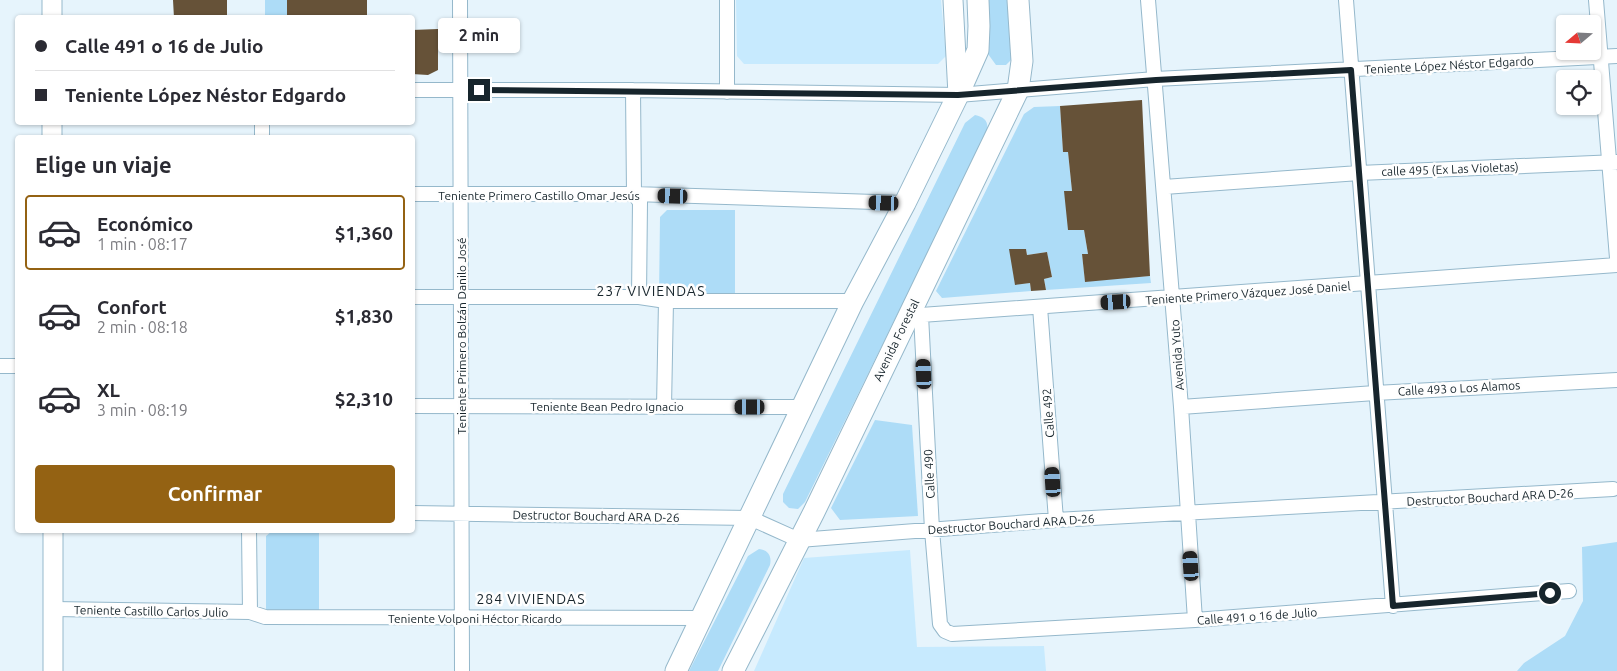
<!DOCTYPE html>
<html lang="es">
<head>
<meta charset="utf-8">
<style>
	:root { --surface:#fff; --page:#f7f7f7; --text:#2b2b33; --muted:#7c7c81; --line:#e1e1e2; --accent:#946213 }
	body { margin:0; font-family:Ubuntu,sans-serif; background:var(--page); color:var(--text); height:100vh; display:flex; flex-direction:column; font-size:19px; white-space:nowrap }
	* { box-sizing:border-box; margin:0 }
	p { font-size:16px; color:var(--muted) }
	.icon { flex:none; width:28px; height:28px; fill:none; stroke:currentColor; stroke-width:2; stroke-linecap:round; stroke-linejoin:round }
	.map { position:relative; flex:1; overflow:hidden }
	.sheet { position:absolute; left:15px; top:135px; width:400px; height:398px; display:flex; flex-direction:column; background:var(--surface); border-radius:5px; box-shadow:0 1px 4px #0004 }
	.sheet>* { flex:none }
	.banner { position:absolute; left:15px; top:15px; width:400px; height:110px; border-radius:5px; box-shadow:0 1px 4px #0004; display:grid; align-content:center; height:110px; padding:0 20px; background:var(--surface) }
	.needle { width:32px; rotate:251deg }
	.tools { position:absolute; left:1556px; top:15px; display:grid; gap:10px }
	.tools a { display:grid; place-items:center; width:45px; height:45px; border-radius:5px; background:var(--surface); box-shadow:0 1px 4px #0004; font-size:25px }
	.end { position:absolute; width:22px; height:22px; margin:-11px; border:6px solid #17252c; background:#fff; box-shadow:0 0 0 2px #fff }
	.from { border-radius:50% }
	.bubble { position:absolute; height:35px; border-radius:5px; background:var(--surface); box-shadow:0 1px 4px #0004; font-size:16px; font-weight:700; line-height:35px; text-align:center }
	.car { position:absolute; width:15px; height:30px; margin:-15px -8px; border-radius:6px; box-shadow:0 0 4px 1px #0007; background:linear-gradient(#222 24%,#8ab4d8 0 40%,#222 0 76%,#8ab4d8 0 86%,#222 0) }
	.banner b { display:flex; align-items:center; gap:18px; height:48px; font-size:19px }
	.banner b+b { border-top:1px solid var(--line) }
	.banner i { width:12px; height:12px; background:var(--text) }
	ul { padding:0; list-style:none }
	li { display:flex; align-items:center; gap:15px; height:75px; margin:0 10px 8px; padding:0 10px; border:2px solid transparent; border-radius:5px }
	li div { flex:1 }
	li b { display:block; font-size:19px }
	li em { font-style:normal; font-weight:700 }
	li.current { border-color:var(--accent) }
	li>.icon { width:45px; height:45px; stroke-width:1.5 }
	h2 { padding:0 20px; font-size:22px; line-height:60px }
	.primary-button { display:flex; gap:10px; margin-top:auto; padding:10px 20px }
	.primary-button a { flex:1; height:58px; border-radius:5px; background:var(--accent); color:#fff; font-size:20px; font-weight:700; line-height:58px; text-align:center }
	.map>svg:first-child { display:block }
	.built { fill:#c7eafe }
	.green { fill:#addcf7 }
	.building { fill:#665238 }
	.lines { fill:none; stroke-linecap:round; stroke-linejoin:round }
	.street-casing { stroke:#95b8cb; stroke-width:16 }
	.secondary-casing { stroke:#95b8cb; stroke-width:21 }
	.primary-casing { stroke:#95b8cb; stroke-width:23 }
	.street { stroke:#fff; stroke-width:14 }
	.secondary { stroke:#fff; stroke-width:19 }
	.primary { stroke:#fff; stroke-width:21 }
	.route { stroke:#17252c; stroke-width:6 }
	.labels { text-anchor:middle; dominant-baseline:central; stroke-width:5; stroke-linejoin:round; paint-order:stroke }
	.street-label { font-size:12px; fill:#17252c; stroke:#fefefe }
	.neighbourhood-label { font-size:14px; letter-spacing:1px; fill:#17252c; stroke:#fefefe }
</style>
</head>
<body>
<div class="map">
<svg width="1617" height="671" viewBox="0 0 1617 671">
	<rect width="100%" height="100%" fill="#e6f4fc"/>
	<path class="built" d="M736,0H941L946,56L938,64H744L737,56Z
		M910,550L917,647L1044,646L1046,671H754L804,558Z"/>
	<path class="green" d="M265,0H287V15L265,17Z
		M984,0H1010L1014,57L1006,65H996L988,54Z
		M1060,106L1063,152H1068L1072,191H1065L1084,230L1088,254H1082L1085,281L1150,276L1151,283L1046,290L1044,279L1052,277L1047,252L1027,255L1026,249H1010L1015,284L1030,283L1031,291L942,298L936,291L1024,114L1034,107Z
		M975,115C985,117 989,122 987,132L805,502L798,509L789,508L783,502V494L965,123Z
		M667,210H735V295L659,296L660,217Z
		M875,420L912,425L918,516L840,520L831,508Z
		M272,531H319V612L266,613V536Z
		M1617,542V671H1517L1524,663L1565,636L1583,601L1582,547Z
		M759,549C768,550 772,556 770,565L718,671H689L748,556Z"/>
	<path class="building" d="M173,0H227V18H174Z
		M287,0H367V18H287Z
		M438,29V70L428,75L412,74V30Z
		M1142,100L1150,276L1085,282L1082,254H1088L1084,230H1068L1064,191H1072L1068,152H1063L1060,106Z
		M1009,249H1026L1027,255L1047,252L1052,277L1044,279L1046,290L1031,291L1030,283L1015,285Z"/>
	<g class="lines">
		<defs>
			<path id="street" d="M460,0L462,671
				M727,0V92
				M1148,0L1181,407L1195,620
				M1346,0L1393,606
				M1596,0L1617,258
				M412,90H633L958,95L1155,79L1617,56
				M633,90L634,194L640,202L639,297
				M262,138V122
				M1164,187L1359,173L1617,162
				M412,194H634L905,203
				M412,297H639L666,301H853
				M1040,307L1056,520
				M914,309L921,315L1617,265
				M921,315L932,530L940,624L945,631L952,634L1195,620L1569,591
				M0,366H18
				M412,406L802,407
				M664,407L666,301
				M1181,407L1375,393L1617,380
				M412,513L750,518L799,540L1056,520L1613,489
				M249,530L250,612
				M53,609L250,612L265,617L701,618"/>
			<path id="secondary" d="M953,0L958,95
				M52,18V0
				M52,122V138
				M53,530V671"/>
			<path id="primary" d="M676,671L853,301L905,203L958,95L978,50L979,26L978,0
				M733,671L814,512L1018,90L1022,61L1018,0"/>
		</defs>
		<use href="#street" class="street-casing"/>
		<use href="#secondary" class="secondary-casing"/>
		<use href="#primary" class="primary-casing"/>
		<use href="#street" class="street"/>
		<use href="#secondary" class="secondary"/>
		<use href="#primary" class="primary"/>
	</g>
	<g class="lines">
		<path class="route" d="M479,90L958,95L1156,80L1351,70L1393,606L1550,593"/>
	</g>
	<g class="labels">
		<g class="street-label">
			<text transform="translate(1449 65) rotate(-3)">Teniente López Néstor Edgardo</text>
			<text transform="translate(1450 169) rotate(-2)">calle 495 (Ex Las Violetas)</text>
			<text x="539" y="195">Teniente Primero Castillo Omar Jesús</text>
			<text transform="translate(1248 293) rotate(-4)">Teniente Primero Vázquez José Daniel</text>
			<text transform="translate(461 336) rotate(-90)">Teniente Primero Bolzán Danilo José</text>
			<text transform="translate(896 340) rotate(-64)">Avenida Forestal</text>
			<text transform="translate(1177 355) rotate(-94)">Avenida Yuto</text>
			<text transform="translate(1459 388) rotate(-3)">Calle 493 o Los Alamos</text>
			<text x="607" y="406">Teniente Bean Pedro Ignacio</text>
			<text transform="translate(1048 413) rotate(-94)">Calle 492</text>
			<text transform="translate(929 474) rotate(-93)">Calle 490</text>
			<text transform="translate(1490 497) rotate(-3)">Destructor Bouchard ARA D-26</text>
			<text transform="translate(596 516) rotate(1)">Destructor Bouchard ARA D-26</text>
			<text transform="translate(1011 524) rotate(-4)">Destructor Bouchard ARA D-26</text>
			<text transform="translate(151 611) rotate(1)">Teniente Castillo Carlos Julio</text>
			<text transform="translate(1257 616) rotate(-4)">Calle 491 o 16 de Julio</text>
			<text x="475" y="618">Teniente Volponi Héctor Ricardo</text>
		</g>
		<g class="neighbourhood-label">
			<text x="651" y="291">237 VIVIENDAS</text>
			<text x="531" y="599">284 VIVIENDAS</text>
		</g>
	</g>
</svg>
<div class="tools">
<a><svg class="needle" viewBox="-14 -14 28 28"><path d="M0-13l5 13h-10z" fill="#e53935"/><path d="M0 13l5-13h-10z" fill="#7c7c81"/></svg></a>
<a><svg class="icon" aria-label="locate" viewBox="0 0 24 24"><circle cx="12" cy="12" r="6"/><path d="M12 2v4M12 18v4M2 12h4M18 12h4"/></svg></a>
</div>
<i class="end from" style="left:1550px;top:593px"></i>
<i class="end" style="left:479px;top:90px"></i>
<div class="bubble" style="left:438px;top:18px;width:82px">2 min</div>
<i class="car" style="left:673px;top:196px;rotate:272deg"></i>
<i class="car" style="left:884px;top:203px;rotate:272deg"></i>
<i class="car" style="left:1116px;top:302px;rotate:267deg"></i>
<i class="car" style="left:924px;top:374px;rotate:357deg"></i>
<i class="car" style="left:750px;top:407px;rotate:270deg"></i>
<i class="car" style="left:1053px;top:482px;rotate:356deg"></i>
<i class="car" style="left:1191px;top:566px;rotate:356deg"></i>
<div class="banner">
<b><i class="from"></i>Calle 491 o 16 de Julio</b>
<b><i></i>Teniente López Néstor Edgardo</b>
</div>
<section class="sheet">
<h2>Elige un viaje</h2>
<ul>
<li class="current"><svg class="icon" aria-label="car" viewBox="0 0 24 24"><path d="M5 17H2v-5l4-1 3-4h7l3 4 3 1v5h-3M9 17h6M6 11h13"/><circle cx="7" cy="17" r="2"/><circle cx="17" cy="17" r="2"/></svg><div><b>Económico</b><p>1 min · 08:17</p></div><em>$1,360</em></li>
<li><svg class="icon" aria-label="car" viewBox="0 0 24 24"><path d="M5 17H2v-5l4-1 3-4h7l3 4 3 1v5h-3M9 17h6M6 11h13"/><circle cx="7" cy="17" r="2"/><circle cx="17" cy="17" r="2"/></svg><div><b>Confort</b><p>2 min · 08:18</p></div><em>$1,830</em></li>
<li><svg class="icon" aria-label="car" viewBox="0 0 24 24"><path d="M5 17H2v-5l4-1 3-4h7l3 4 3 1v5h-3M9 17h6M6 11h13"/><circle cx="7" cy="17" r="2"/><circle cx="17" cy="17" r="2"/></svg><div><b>XL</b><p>3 min · 08:19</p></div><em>$2,310</em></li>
</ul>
<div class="primary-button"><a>Confirmar</a></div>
</section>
</div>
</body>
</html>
